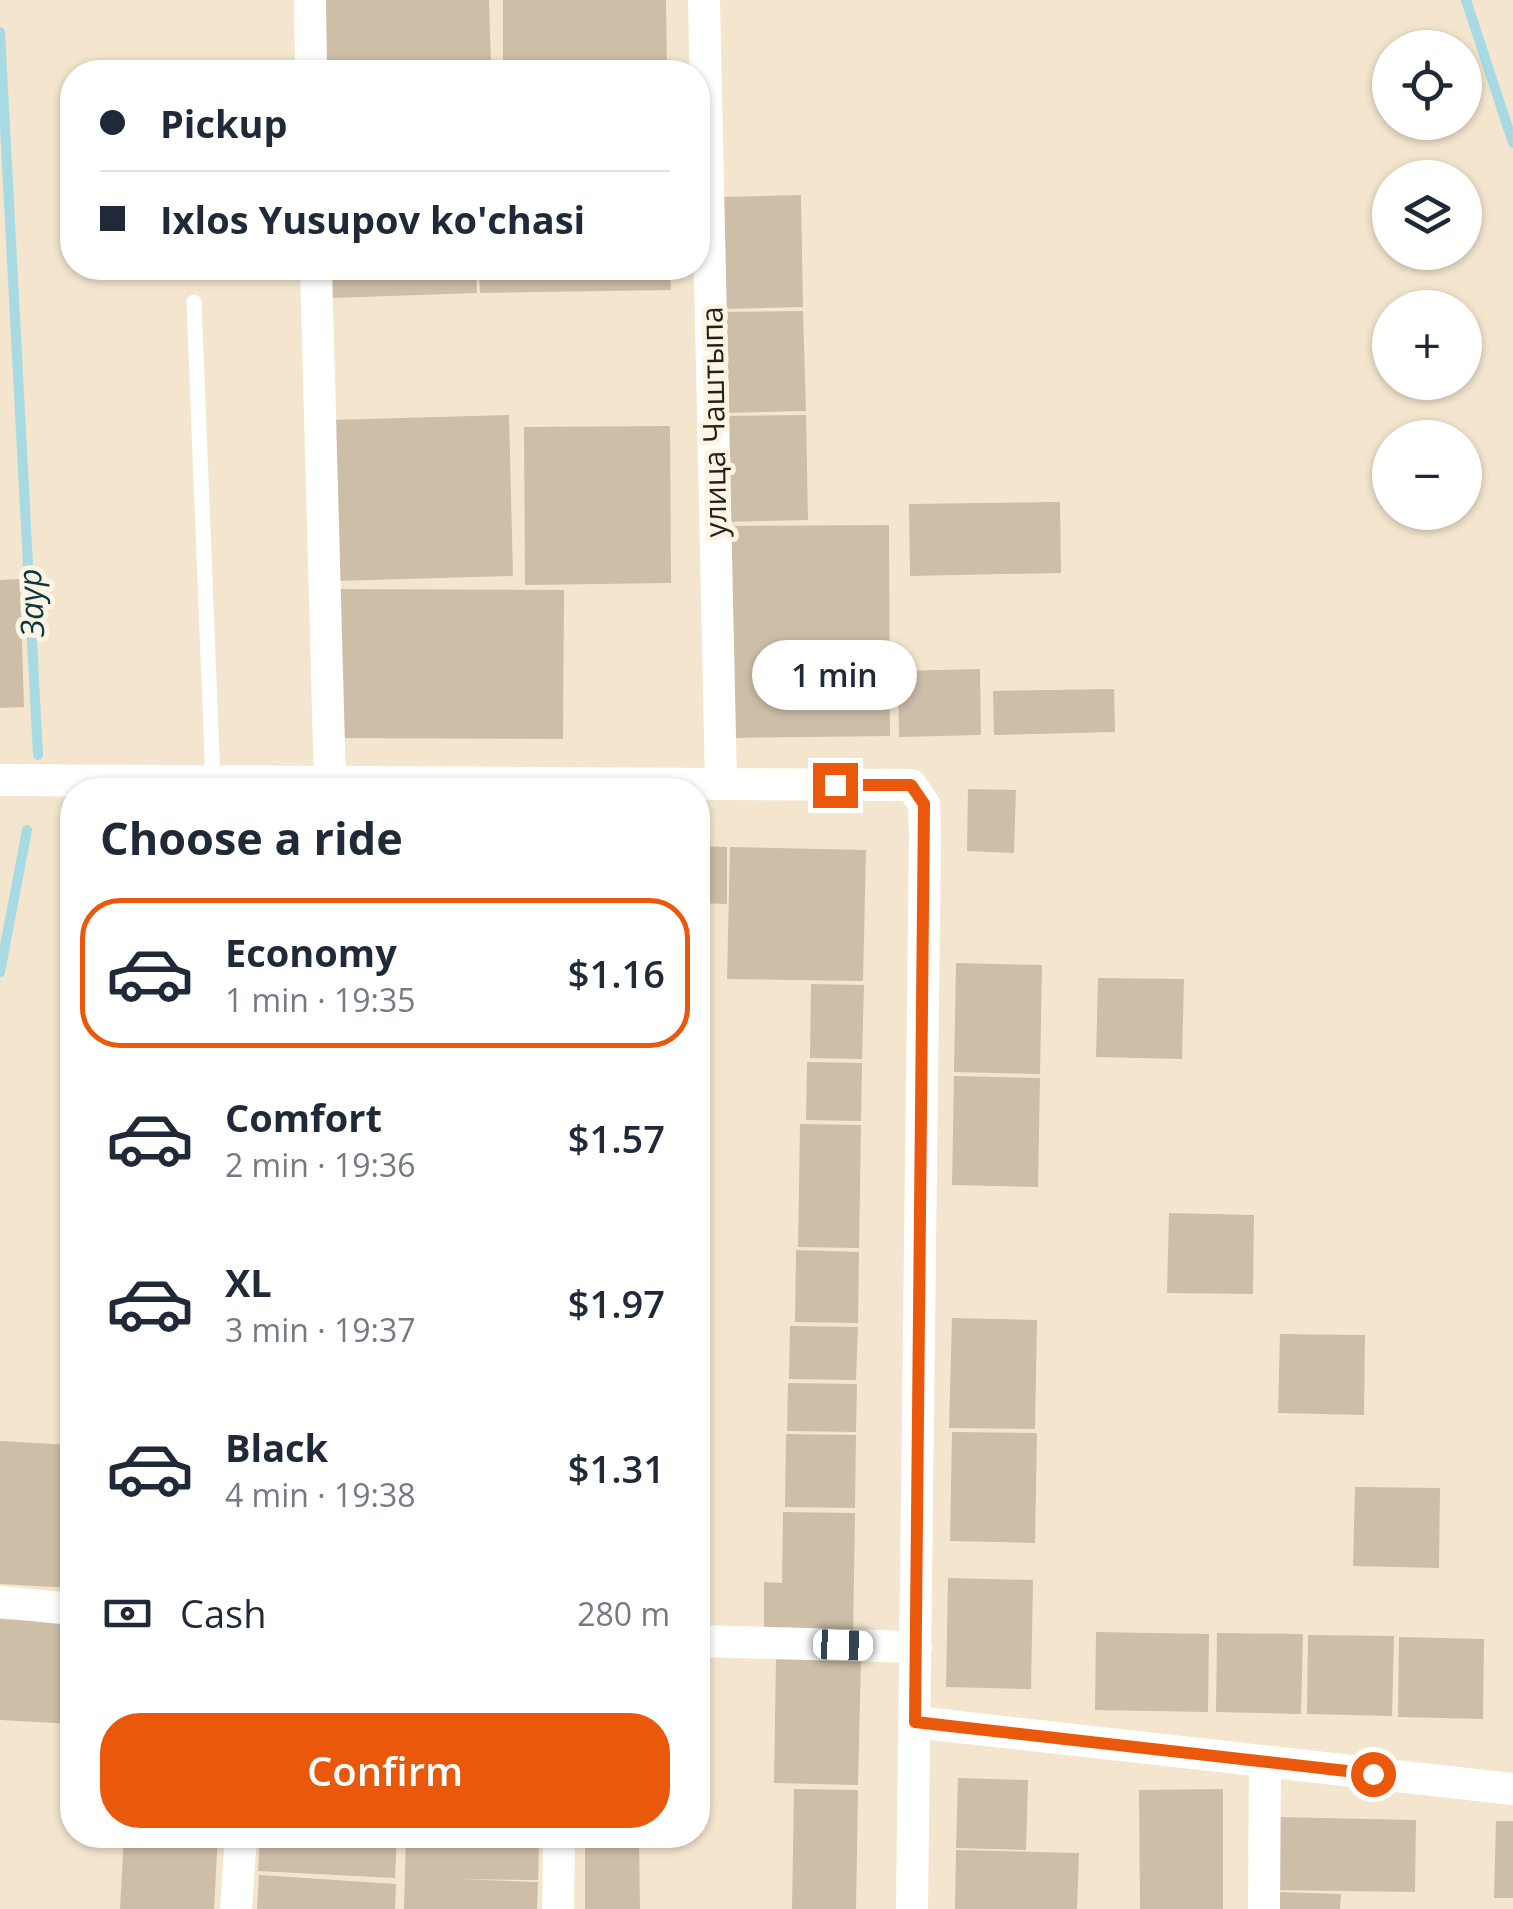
<!DOCTYPE html>
<html lang="en">
<head>
<meta charset="utf-8">
<style>
	:root { --surface:#fff; --page:#f2f2f3; --text:#1f2937; --muted:#747a83; --line:#e0e1e3; --accent:#ea580c }
	body { margin:0; font-family:"Open Sans",sans-serif; background:var(--page); color:var(--text); height:100vh; display:flex; flex-direction:column; font-size:38px; white-space:nowrap }
	* { box-sizing:border-box; margin:0 }
	p { font-size:32px; color:var(--muted) }
	.icon { flex:none; width:55px; height:55px; fill:none; stroke:currentColor; stroke-width:2; stroke-linecap:round; stroke-linejoin:round }
	.map { position:relative; flex:1; overflow:hidden }
	.sheet { position:absolute; left:60px; top:778px; width:650px; height:1070px; display:flex; flex-direction:column; background:var(--surface); border-radius:40px; box-shadow:0 2px 8px #0004 }
	.sheet>* { flex:none }
	.banner { position:absolute; left:60px; top:60px; width:650px; height:220px; border-radius:40px; box-shadow:0 2px 8px #0004; display:grid; align-content:center; height:220px; padding:0 40px; background:var(--surface) }
	.fabs { position:absolute; left:1372px; top:30px; display:grid; gap:20px }
	.fabs a { display:grid; place-items:center; width:110px; height:110px; border-radius:50%; background:var(--surface); box-shadow:0 2px 8px #0004; font-size:50px }
	.end { position:absolute; width:45px; height:45px; margin:-22px; border:12px solid #ea580c; background:#fff; box-shadow:0 0 0 5px #fff }
	.from { border-radius:50% }
	.bubble { position:absolute; height:70px; border-radius:35px; background:var(--surface); box-shadow:0 2px 8px #0004; font-size:32px; font-weight:600; line-height:70px; text-align:center }
	.car { position:absolute; width:30px; height:60px; margin:-30px -15px; border-radius:12px; box-shadow:0 0 8px 2px #0007; background:linear-gradient(#fff 24%,#345 0 40%,#fff 0 76%,#345 0 86%,#fff 0) }
	.banner b { display:flex; align-items:center; gap:35px; height:95px; font-size:38px }
	.banner b+b { border-top:2px solid var(--line) }
	.banner i { width:25px; height:25px; background:var(--text) }
	ul { padding:0; list-style:none }
	li { display:flex; align-items:center; gap:30px; height:150px; margin:0 20px 15px; padding:0 20px; border:5px solid transparent; border-radius:40px }
	li div { flex:1 }
	li b { display:block; font-size:38px }
	li em { font-style:normal; font-weight:600 }
	li.on { border-color:var(--accent) }
	li>.icon { width:90px; height:90px; stroke-width:1.5 }
	h2 { padding:0 40px; font-size:45px; line-height:120px }
	.pay { display:flex; align-items:center; gap:25px; height:110px; padding:0 40px; font-size:38px }
	.pay p { margin-inline-start:auto }
	.button { display:flex; gap:20px; margin-top:auto; padding:20px 40px }
	.button a { flex:1; height:115px; border-radius:40px; background:var(--accent); color:#fff; font-size:40px; font-weight:600; line-height:115px; text-align:center }
	.map>svg:first-child { display:block }
	.lines { fill:none; stroke-linecap:round; stroke-linejoin:round }
	.stream { stroke:#a8dae4; stroke-width:10 }
	.building { fill:#ccbea7 }
	.lane { stroke:#fff; stroke-width:15 }
	.street { stroke:#fff; stroke-width:32 }
	.route { stroke:#ea580c; stroke-width:12 }
	.labels { text-anchor:middle; dominant-baseline:central; stroke-width:10; stroke-linejoin:round; paint-order:stroke }
	.street-label { font-size:30px; fill:#251f17; stroke:#fdf4e5 }
	.water-label { font-size:32px; font-style:italic; fill:#07373f; stroke:#fdf4e5 }
</style>
</head>
<body>
<div class="map">
<svg width="1513" height="1909" viewBox="0 0 1513 1909">
	<rect width="100%" height="100%" fill="#f4e6ce"/>
	<g class="lines">
		<path class="stream" d="M1466,0L1513,143
			M0,32L38,755
			M0,972L27,830"/>
	</g>
	<path class="building" d="M325,0H489L491,65L327,70Z
		M503,0H666L667,72H503Z
		M801,195L803,307L722,309L720,197Z
		M330,268H476L477,293L331,298Z
		M479,268H670L671,290L480,293Z
		M803,311L806,411L724,413L721,312Z
		M509,415L513,576L335,581L330,420Z
		M806,415L808,520L726,522L724,416Z
		M670,426L671,583L525,585L524,427Z
		M1060,502L1061,573L910,576L909,504Z
		M889,525L890,736L727,738L726,526Z
		M20,579L24,707L0,708V580Z
		M332,589L564,590L563,739L332,738Z
		M980,669L981,735L899,737L898,671Z
		M1114,689L1115,732L994,735L993,691Z
		M968,789L1016,790L1014,853L967,851Z
		M698,846L727,847V904L698,903Z
		M730,847L866,850L863,981L727,979Z
		M956,963L1042,965L1040,1074L954,1072Z
		M1098,978L1184,979L1182,1059L1096,1057Z
		M811,984L864,985L862,1059L810,1058Z
		M807,1062L862,1063L861,1121L806,1120Z
		M954,1076L1040,1078L1038,1187L952,1185Z
		M800,1124L861,1125L859,1248L798,1247Z
		M1169,1213L1254,1215L1253,1294L1167,1293Z
		M796,1250L859,1252L858,1323L795,1322Z
		M952,1318L1037,1320L1035,1429L949,1428Z
		M790,1326L858,1327L856,1380L789,1379Z
		M1280,1334L1365,1335L1364,1415L1278,1413Z
		M788,1383L857,1384L856,1432L787,1431Z
		M952,1432L1037,1433L1035,1543L950,1541Z
		M786,1434L856,1435L855,1508L785,1507Z
		M0,1441L72,1445V1588L0,1584Z
		M1355,1487L1440,1488L1439,1568L1353,1566Z
		M783,1512L855,1513L853,1639L764,1638V1582L782,1583Z
		M948,1578L1033,1580L1031,1689L946,1687Z
		M0,1619L72,1623V1724L0,1720Z
		M1096,1632L1209,1634L1208,1712L1095,1710Z
		M1217,1633L1303,1634L1301,1714L1216,1712Z
		M1308,1635L1394,1636L1392,1716L1307,1714Z
		M1399,1637L1484,1639L1483,1719L1398,1717Z
		M776,1658L861,1659L858,1785L774,1783Z
		M958,1778L1028,1780L1026,1850L956,1848Z
		M794,1789L858,1790L856,1909H792Z
		M1223,1789V1909H1140L1139,1790Z
		M1277,1817L1416,1820L1415,1892L1275,1890Z
		M1496,1821H1513V1898H1494Z
		M124,1835H218L214,1909H120Z
		M260,1835H397L395,1878L258,1871Z
		M406,1835H539L538,1880L458,1879L538,1882L537,1909H404Z
		M585,1835H639L640,1909H585Z
		M956,1850L1079,1853L1077,1909H955Z
		M259,1875L396,1884L395,1909H257Z
		M1276,1892L1341,1894L1340,1909H1275Z"/>
	<g class="lines">
		<path class="lane" d="M194,302L213,782"/>
		<path class="street" d="M310,0L311,72
			M704,0L721,784
			M316,268L330,783
			M0,780L911,785L924,804L925,834L912,1909
			M0,1602L72,1609
			M698,1641L916,1647
			M915,1722L1513,1789
			M236,1909L241,1835
			M558,1909L559,1835
			M1264,1909L1265,1763"/>
	</g>
	<g class="lines">
		<path class="route" d="M835,785H911L924,804L915,1722L1373,1774"/>
	</g>
	<g class="labels">
		<g class="street-label">
			<text transform="translate(713 422) rotate(-91)">улица Чаштыпа</text>
		</g>
		<g class="water-label">
			<text transform="translate(30 603) rotate(-93)">Заур</text>
		</g>
	</g>
</svg>
<div class="fabs">
<a><svg class="icon" aria-label="locate" viewBox="0 0 24 24"><circle cx="12" cy="12" r="6"/><path d="M12 2v4M12 18v4M2 12h4M18 12h4"/></svg></a>
<a><svg class="icon" aria-label="layers" viewBox="0 0 24 24"><path d="M12 4l9 5-9 5-9-5zM3 14l9 5 9-5"/></svg></a>
<a>+</a>
<a>−</a>
</div>
<i class="end from" style="left:1373px;top:1774px"></i>
<i class="end" style="left:835px;top:785px"></i>
<div class="bubble" style="left:752px;top:640px;width:165px">1 min</div>
<i class="car" style="left:843px;top:1645px;rotate:92deg"></i>
<div class="banner">
<b><i class="from"></i>Pickup</b>
<b><i></i>Ixlos Yusupov ko'chasi</b>
</div>
<section class="sheet">
<h2>Choose a ride</h2>
<ul>
<li class="on"><svg class="icon" aria-label="car" viewBox="0 0 24 24"><path d="M5 17H2v-5l4-1 3-4h7l3 4 3 1v5h-3M9 17h6M6 11h13"/><circle cx="7" cy="17" r="2"/><circle cx="17" cy="17" r="2"/></svg><div><b>Economy</b><p>1 min · 19:35</p></div><em>$1.16</em></li>
<li><svg class="icon" aria-label="car" viewBox="0 0 24 24"><path d="M5 17H2v-5l4-1 3-4h7l3 4 3 1v5h-3M9 17h6M6 11h13"/><circle cx="7" cy="17" r="2"/><circle cx="17" cy="17" r="2"/></svg><div><b>Comfort</b><p>2 min · 19:36</p></div><em>$1.57</em></li>
<li><svg class="icon" aria-label="car" viewBox="0 0 24 24"><path d="M5 17H2v-5l4-1 3-4h7l3 4 3 1v5h-3M9 17h6M6 11h13"/><circle cx="7" cy="17" r="2"/><circle cx="17" cy="17" r="2"/></svg><div><b>XL</b><p>3 min · 19:37</p></div><em>$1.97</em></li>
<li><svg class="icon" aria-label="car" viewBox="0 0 24 24"><path d="M5 17H2v-5l4-1 3-4h7l3 4 3 1v5h-3M9 17h6M6 11h13"/><circle cx="7" cy="17" r="2"/><circle cx="17" cy="17" r="2"/></svg><div><b>Black</b><p>4 min · 19:38</p></div><em>$1.31</em></li>
</ul>
<div class="pay"><svg class="icon" aria-label="cash" viewBox="0 0 24 24"><path d="M3 7h18v10H3z"/><circle cx="12" cy="12" r="2"/></svg>Cash<p>280 m</p></div>
<div class="button"><a>Confirm</a></div>
</section>
</div>
</body>
</html>
